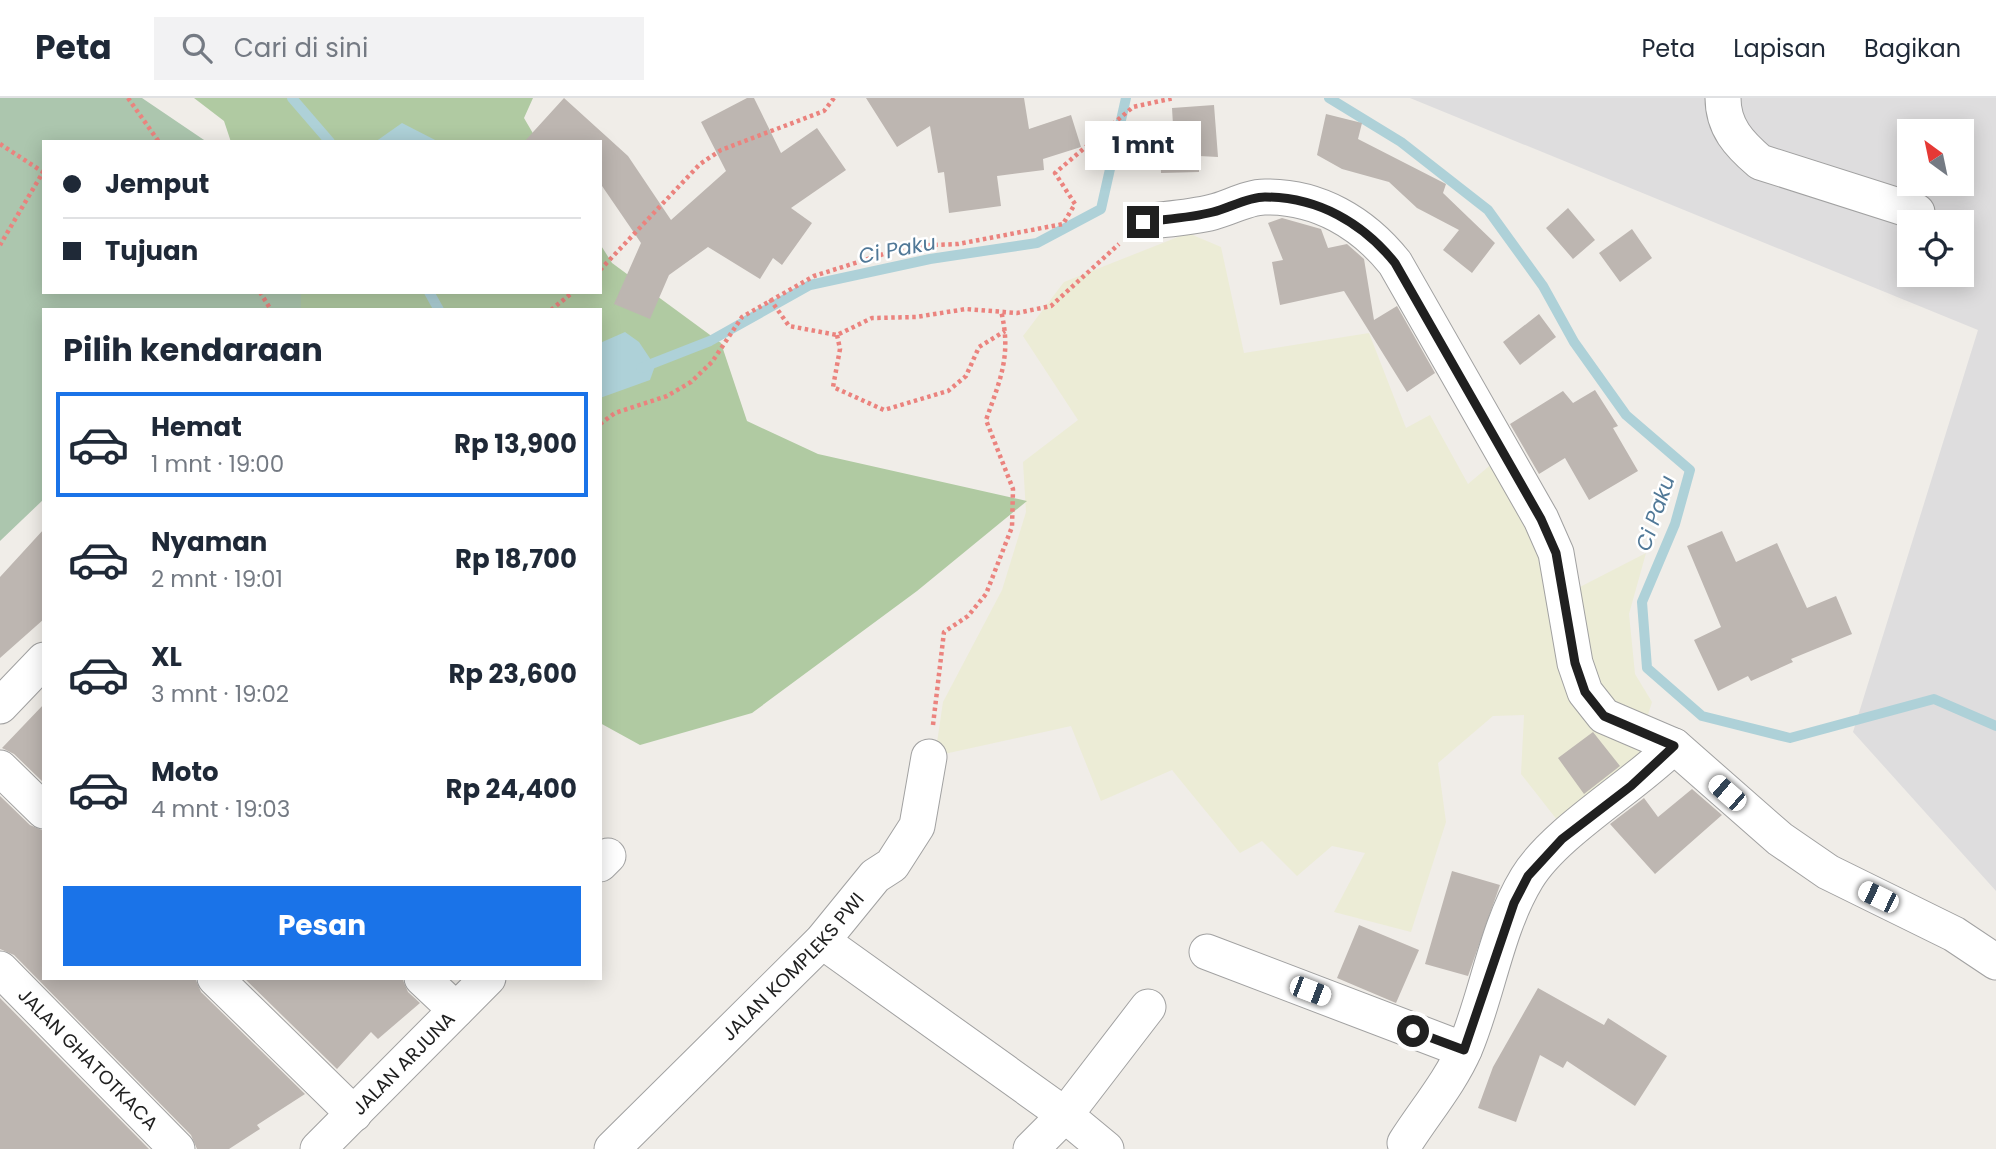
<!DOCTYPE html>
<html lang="id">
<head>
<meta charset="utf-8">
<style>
	:root { --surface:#fff; --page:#f2f2f3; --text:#1f2937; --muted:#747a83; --line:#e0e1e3; --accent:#1a73e8 }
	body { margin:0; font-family:Poppins,sans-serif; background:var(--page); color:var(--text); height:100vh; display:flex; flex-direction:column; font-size:26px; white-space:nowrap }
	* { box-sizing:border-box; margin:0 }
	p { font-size:23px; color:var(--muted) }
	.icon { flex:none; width:38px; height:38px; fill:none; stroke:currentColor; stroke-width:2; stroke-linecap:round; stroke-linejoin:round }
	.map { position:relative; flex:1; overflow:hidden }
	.panel { position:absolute; left:42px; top:210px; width:560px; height:672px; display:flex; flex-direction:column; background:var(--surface); border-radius:0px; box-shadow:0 4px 18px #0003 }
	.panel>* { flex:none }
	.hud { position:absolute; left:42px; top:42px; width:560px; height:154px; border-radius:0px; box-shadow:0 4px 18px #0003; display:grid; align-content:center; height:154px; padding:0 21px; background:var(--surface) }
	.needle { width:46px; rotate:327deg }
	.controls { position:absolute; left:1897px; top:21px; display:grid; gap:14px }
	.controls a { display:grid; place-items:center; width:77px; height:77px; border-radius:0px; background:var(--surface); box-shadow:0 4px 18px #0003; font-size:35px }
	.end { position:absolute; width:32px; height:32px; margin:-16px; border:9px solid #202020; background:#fff; box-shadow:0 0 0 4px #fff }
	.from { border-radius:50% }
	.bubble { position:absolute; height:49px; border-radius:0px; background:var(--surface); box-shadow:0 4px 18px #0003; font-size:23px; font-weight:700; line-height:49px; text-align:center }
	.car { position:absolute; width:21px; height:42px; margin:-21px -10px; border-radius:9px; box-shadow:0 0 5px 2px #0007; background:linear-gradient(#fff 24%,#345 0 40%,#fff 0 76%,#345 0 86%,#fff 0) }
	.hud b { display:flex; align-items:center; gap:24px; height:66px; font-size:26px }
	.hud b+b { border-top:2px solid var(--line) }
	.hud i { width:18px; height:18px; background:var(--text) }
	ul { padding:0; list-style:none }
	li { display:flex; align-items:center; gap:21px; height:105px; margin:0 14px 10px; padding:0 7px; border:4px solid transparent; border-radius:0px }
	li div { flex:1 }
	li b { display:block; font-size:26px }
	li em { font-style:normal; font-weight:700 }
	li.active { border-color:var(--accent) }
	li>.icon { width:63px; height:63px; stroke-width:1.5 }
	h2 { padding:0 21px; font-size:32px; line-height:84px }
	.primary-button { display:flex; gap:14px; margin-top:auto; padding:14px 21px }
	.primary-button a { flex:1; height:80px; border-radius:0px; background:var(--accent); color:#fff; font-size:28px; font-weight:700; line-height:80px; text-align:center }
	header { display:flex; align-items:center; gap:42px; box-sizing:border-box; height:98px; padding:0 35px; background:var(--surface); border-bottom:2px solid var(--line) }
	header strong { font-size:33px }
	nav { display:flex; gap:38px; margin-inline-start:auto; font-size:24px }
	.search { width:490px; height:63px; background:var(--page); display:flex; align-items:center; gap:18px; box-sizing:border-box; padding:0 24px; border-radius:0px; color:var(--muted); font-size:26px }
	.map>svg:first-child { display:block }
	.residential { fill:#deddde; fill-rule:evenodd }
	.farmland { fill:#ececd6 }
	.forest { fill:#b0caa2 }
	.cemetery { fill:#acc6ae }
	.water { fill:#aed1d8 }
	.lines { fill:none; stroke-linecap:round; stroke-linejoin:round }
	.stream { stroke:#aed1d8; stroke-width:10 }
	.building { fill:#bdb6b1 }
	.street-casing { stroke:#a1a1a1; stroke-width:37 }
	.path { stroke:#eb837e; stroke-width:4.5; stroke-dasharray:3.5 3.5; stroke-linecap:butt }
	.street { stroke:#fff; stroke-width:35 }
	.route { stroke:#202020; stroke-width:9 }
	.labels { text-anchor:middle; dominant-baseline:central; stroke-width:5; stroke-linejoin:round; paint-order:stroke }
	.street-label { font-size:19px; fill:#202020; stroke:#fff }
	.water-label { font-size:21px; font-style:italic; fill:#507897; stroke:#fff }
</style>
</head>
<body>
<header>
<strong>Peta</strong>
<div class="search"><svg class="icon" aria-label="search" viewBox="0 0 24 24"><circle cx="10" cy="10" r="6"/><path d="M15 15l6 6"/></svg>Cari di sini</div>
<nav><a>Peta</a><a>Lapisan</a><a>Bagikan</a></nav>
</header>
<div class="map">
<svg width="1996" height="1051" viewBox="0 0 1996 1051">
	<rect width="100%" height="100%" fill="#f0ede8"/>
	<path class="residential" d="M1410,0H1996V793L1853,634L1978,232ZM1909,33H1962V86H1909ZM1909,124H1962V177H1909Z"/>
	<path class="farmland" d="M1188,135L1221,149L1244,255L1369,235L1406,330L1430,317L1468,386L1514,347L1576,491L1646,455L1629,516L1635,576L1652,604L1640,642L1679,656L1572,741L1521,676L1524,617L1493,618L1438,665L1446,724L1411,834L1334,814L1365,755L1332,748L1297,778L1262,743L1240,755L1172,672L1101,703L1071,628L935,658L943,604L1002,492L1026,414L1023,364L1078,322L1023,238L1064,184Z"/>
	<path class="forest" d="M194,0H533L524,20L538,44H231L224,23Z
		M600,146L612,165L721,245L747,323L818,356L1027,403L917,493L752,615L640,647L600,625V212H275V194H600Z"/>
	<path class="cemetery" d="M0,0H142L207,44H44V194H301V212H44V401L0,443Z"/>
	<path class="water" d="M402,25L439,44H375Z
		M625,234L639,244L655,268L650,282L600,300V245Z"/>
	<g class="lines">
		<path class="stream" d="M292,0L330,44
			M1329,0L1401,44L1488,112L1543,188L1574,244L1626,317L1690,372L1675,426L1642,504L1647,570L1702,618L1790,640L1934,601L1996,628
			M429,194L439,212
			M641,270L710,243L810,187L930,161L1037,145L1101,111L1126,0"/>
	</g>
	<path class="building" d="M564,0L628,58L671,122L726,73L701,24L747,0H754L781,55L817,30L846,72L791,110L812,125L782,167L773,160L760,181L708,149L669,177L650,221L614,206L641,145L600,85V44H524Z
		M866,0H1024L1029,31L1071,17L1081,49L1043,61L1044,72L997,78L1001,108L949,115L944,74L938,75L930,28L897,49Z
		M1214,7L1218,59L1199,58V74L1161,75L1160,44H1174L1172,10Z
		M1326,16L1362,25L1358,41L1446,86L1443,95L1495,145L1472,175L1443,152L1459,132L1417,110L1389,84L1342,71L1317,57Z
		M1568,110L1595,142L1573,161L1546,130Z
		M1282,120L1321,131L1328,150L1347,146L1364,161L1374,222L1397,208L1435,275L1407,294L1344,193L1280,207L1272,164L1283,162L1268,125Z
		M1632,131L1652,160L1620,184L1599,155Z
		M1539,216L1556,239L1520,267L1503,244Z
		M1595,292L1618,328L1613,330L1638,373L1589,402L1565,360L1539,376L1510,326L1563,293L1573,305Z
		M44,431V521L0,560V479Z
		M1722,433L1736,464L1777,445L1807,510L1836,498L1852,536L1791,561L1793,564L1751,583L1748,578L1718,593L1694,542L1721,529L1687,448Z
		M44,606V685L14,656L2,650Z
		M1593,634L1620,668L1584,696L1558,660Z
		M1692,691L1722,717L1655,776L1610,726L1644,700L1658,719Z
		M0,698L30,727L44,733V880H195L201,894L305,996L257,1027L260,1031L229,1051H197L191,1037L14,857L0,851Z
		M1452,773L1500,787L1468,878L1425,866Z
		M1359,827L1419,852L1396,905L1337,880Z
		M244,880H402L408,894L420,905L378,941L371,934L337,971Z
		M1538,890L1604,927L1608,920L1667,958L1635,1008L1567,963L1563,970L1540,957L1516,1024L1478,1010L1493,969Z
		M0,900L149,1051H0Z"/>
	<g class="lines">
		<defs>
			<g id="street">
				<path d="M1723,0C1723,29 1739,46 1760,64L1917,114"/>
				<path d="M1143,124C1166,121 1190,120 1213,114C1229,110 1248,99 1265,99C1318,98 1363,125 1395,165L1541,421L1556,455L1575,565L1585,594L1604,618L1674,648L1780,741L1828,774L1954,836L1996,864"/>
				<path d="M0,608L44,562"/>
				<path d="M0,670L44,713"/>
				<path d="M600,766L608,758"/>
				<path d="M822,843L1065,1017L1106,1051"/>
				<path d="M1207,854L1464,952"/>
				<path id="s1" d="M0,871L177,1051"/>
				<path d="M215,880L354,1016"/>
				<path d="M422,880L456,912"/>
				<path d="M1405,1045C1424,1015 1451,983 1465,950C1488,895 1496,831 1527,780C1555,734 1633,689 1674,648"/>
				<path id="s2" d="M318,1051L488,880"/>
				<path id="s3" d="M612,1051L822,843L875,778L892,767L917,728L929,659"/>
				<path d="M1031,1051L1065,1017L1148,909"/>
			</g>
		</defs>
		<use href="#street" class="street-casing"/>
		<path class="path" d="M128,0L159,44
			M0,46L43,74L0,147
			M600,172L700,66L721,52L824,13L834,0
			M260,194L271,212
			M770,201L789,228L837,237L872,220L916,219L966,211L1017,215L1051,208L1119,146
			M551,212L573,194
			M837,237L840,251L833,289L884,312L948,293L966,278L979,249L1005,233
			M600,326L615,315L667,298L691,284L712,264L742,219L814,178L909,148L958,146L1063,126L1075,106L1055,75L1133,9L1174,0
			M933,627L944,534L968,518L986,496L1012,429L1013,391L986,322C1000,282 1012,257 1001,213"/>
		<use href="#street" class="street"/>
	</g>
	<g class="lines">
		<path class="route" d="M1143,124C1166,121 1190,120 1213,114C1229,110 1248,99 1265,99C1318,99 1363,125 1395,165L1541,421L1556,455L1575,565L1585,594L1604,618L1674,648L1631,688L1562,741L1528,778L1514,805L1464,952L1413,933"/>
	</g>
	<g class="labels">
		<g class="street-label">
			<text stroke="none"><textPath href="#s3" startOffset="257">JALAN KOMPLEKS PWI</textPath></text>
			<text stroke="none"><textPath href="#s1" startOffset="126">JALAN GHATOTKACA</textPath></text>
			<text stroke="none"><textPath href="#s2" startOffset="121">JALAN ARJUNA</textPath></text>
		</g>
		<g class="water-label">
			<text transform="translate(897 151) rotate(-11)">Ci Paku</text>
			<text transform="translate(1655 415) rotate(-71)">Ci Paku</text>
		</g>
	</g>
</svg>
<div class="controls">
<a><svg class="needle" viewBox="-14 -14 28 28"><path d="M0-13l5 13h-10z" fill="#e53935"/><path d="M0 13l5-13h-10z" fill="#747a83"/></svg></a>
<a><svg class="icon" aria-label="locate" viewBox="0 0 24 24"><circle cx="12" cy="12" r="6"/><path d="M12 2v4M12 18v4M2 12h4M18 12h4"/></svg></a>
</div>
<i class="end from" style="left:1413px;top:933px"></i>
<i class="end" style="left:1143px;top:124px"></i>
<div class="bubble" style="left:1085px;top:23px;width:116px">1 mnt</div>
<i class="car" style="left:1727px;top:695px;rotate:311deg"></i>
<i class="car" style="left:1878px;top:799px;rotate:296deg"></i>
<i class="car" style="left:1310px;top:893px;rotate:111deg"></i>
<div class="hud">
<b><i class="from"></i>Jemput</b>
<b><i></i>Tujuan</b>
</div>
<section class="panel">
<h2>Pilih kendaraan</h2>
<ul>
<li class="active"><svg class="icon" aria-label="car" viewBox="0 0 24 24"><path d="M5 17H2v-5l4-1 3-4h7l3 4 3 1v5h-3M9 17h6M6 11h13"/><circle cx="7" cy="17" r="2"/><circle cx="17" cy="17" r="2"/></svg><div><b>Hemat</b><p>1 mnt · 19:00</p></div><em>Rp 13,900</em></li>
<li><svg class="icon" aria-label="car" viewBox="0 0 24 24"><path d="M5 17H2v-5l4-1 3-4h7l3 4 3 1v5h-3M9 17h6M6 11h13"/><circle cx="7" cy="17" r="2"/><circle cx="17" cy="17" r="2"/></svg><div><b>Nyaman</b><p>2 mnt · 19:01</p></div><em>Rp 18,700</em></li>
<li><svg class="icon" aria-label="car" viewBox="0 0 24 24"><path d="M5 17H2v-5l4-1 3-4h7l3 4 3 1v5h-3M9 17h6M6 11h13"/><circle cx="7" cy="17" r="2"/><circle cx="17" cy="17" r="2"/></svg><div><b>XL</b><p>3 mnt · 19:02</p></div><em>Rp 23,600</em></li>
<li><svg class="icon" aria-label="car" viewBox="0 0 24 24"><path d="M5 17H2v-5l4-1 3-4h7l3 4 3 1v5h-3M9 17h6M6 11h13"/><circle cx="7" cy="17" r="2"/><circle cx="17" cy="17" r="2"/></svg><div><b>Moto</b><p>4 mnt · 19:03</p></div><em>Rp 24,400</em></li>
</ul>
<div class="primary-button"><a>Pesan</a></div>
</section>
</div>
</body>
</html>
